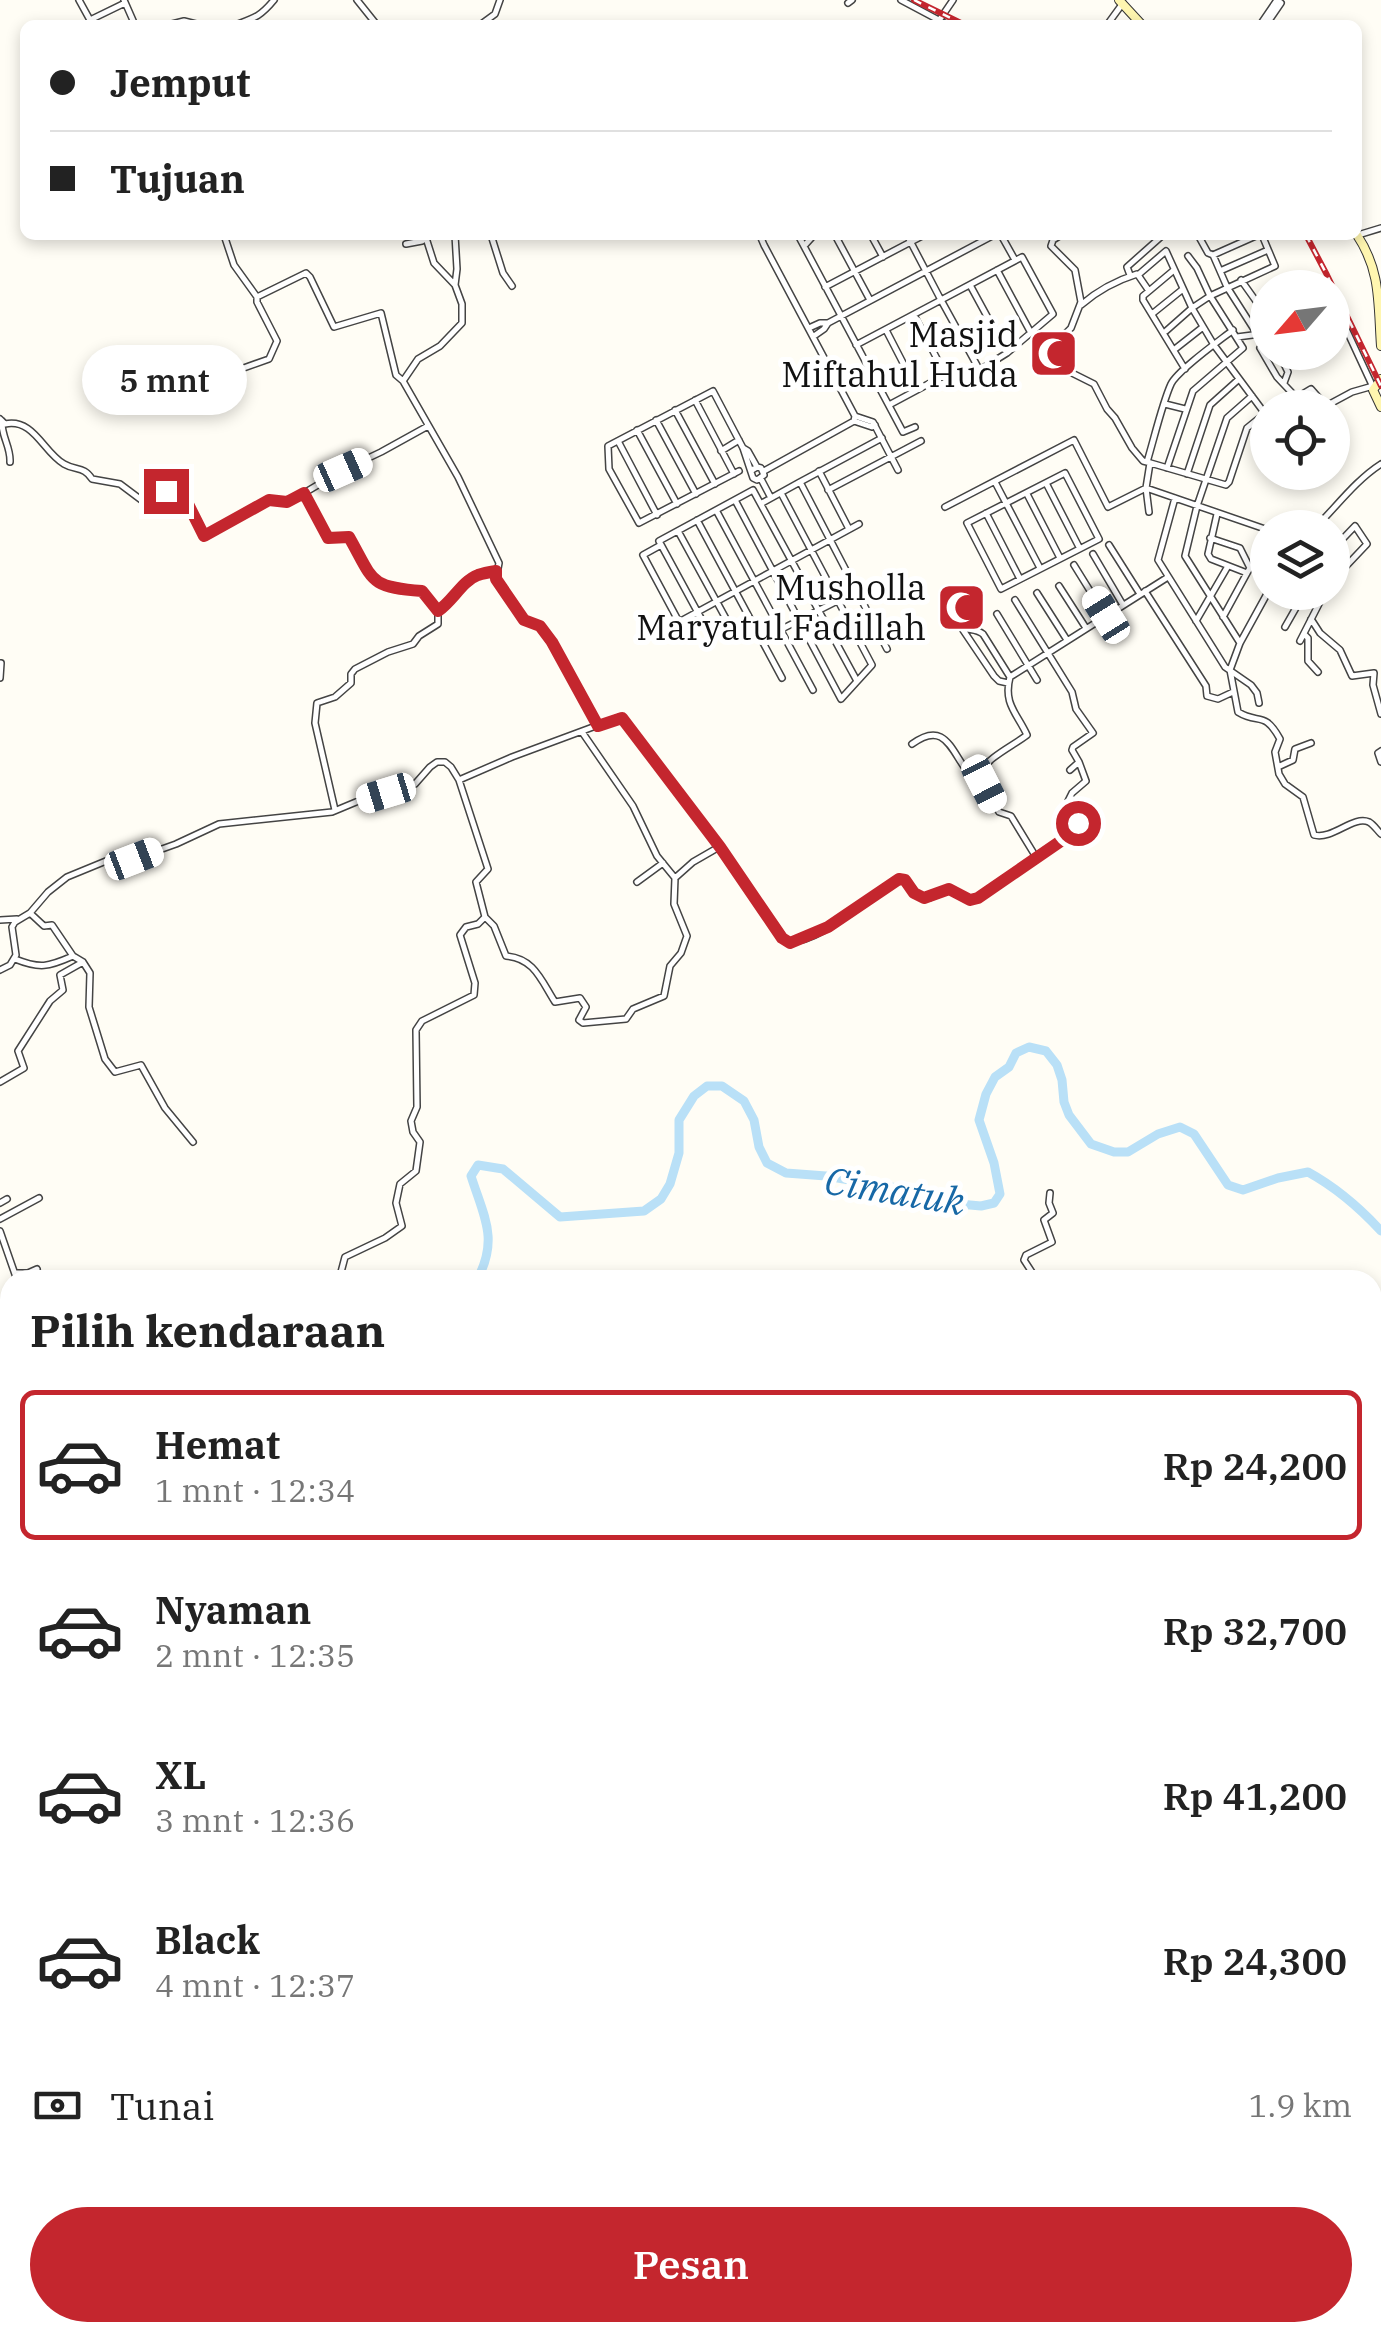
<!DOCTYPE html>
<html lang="id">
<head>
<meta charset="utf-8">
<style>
	:root { --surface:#fff; --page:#f6f6f6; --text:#222; --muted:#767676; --line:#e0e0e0; --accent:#c4262e }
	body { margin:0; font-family:"IBM Plex Serif",serif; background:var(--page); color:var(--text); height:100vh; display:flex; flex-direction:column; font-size:38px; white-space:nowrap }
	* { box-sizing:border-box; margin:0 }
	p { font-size:32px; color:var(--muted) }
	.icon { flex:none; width:55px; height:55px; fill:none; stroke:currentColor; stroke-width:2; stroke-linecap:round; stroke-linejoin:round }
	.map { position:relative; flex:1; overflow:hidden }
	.details { position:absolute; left:0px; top:1270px; width:1382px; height:1072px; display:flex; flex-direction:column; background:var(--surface); border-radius:30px 30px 0 0; box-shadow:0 5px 15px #0003 }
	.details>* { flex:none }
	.guide { position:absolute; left:20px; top:20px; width:1342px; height:220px; border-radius:15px; box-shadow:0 5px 15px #0003; display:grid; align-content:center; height:220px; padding:0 30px; background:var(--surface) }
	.needle { width:65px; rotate:242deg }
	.tools { position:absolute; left:1250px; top:270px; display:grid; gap:20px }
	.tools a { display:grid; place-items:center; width:100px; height:100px; border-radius:50%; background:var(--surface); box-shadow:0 5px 15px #0003; font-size:50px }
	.end { position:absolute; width:45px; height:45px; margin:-22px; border:12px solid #c4262e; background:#fff; box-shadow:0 0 0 5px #fff }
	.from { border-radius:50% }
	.bubble { position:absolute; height:70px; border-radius:35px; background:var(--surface); box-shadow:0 5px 15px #0003; font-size:32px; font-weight:600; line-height:70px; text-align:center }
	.car { position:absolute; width:30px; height:60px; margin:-30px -15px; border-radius:12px; box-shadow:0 0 8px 2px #0007; background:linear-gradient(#fff 24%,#345 0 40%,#fff 0 76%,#345 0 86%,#fff 0) }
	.guide b { display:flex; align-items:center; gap:35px; height:95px; font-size:38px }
	.guide b+b { border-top:2px solid var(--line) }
	.guide i { width:25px; height:25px; background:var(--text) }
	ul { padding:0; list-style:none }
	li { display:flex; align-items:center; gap:30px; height:150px; margin:0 20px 15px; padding:0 10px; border:5px solid transparent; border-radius:15px }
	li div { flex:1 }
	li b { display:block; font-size:38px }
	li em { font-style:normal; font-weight:600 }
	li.on { border-color:var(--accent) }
	li>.icon { width:90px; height:90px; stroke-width:1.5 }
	h2 { padding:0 30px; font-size:45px; line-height:120px }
	.pay { display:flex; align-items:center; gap:25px; height:110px; padding:0 30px; font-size:38px }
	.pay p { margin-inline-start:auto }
	.cta { display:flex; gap:20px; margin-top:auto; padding:20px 30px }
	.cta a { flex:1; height:115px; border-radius:60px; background:var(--accent); color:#fff; font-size:40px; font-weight:600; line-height:115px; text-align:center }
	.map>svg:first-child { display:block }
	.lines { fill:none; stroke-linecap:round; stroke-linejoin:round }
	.river { stroke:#b9e0f7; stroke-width:9 }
	.minor-casing { stroke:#444; stroke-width:8 }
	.secondary-casing { stroke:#333; stroke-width:10 }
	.minor { stroke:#fff; stroke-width:5 }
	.secondary { stroke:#fff6b0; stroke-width:8 }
	.rail-casing { stroke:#c4262e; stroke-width:6 }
	.rail { stroke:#fff; stroke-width:2.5; stroke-dasharray:8; stroke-linecap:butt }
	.route { stroke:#c4262e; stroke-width:12 }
	.labels { text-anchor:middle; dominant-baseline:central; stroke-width:10; stroke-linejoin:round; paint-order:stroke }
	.poi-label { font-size:35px; fill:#111; stroke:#fff; text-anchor:end }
	.water-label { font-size:38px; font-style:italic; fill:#1768a6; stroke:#fff }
</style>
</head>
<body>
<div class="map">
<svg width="1381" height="2342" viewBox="0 0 1381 2342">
	<rect width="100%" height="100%" fill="#fffdf5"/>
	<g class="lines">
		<path class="river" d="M477,1280C499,1239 484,1217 471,1176L478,1165L503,1169L560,1217L644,1211L661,1199L670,1184L679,1153V1120L694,1096L707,1086H722L744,1101L754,1120L759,1147L767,1163L786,1173L826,1176L897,1188L928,1199L959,1204L981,1206L994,1203L1000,1194L994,1163L979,1120L986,1094L995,1077L1009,1067L1016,1053L1029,1047L1046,1051L1057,1065L1062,1080L1064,1102L1069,1115L1091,1144L1114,1152H1128L1158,1134L1180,1127L1194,1134L1228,1185L1243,1190L1278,1178L1308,1172C1337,1188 1359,1207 1381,1231
			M400,2342L404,2332"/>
		<defs>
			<path id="minor" d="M79,0L90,20L125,3
				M124,0L135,25
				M357,0L377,25
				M901,0L948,25
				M848,3L852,0
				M168,25L184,21L200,25
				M235,25C254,18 260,17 274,0
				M480,25L495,14L500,0
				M936,25L953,0
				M1107,25L1123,3
				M1260,25L1277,0
				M1266,25L1281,3L1277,0
				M224,235L234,265L257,297L306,273L310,277L334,327L381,313L396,375L403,381L458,477L499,563L496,579L524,620L540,626L580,690L598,726
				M491,235L503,273L512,286
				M764,235L761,238L764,245L855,416L854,421
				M798,235L903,432L915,427
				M835,235L870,300
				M871,235L883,257
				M1001,235L1015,260
				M1061,235L1053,240L1051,246L1075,270L1081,302L1071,328L1056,343L1070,372L1094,384L1107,409L1115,418L1132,448L1143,461L1147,462
				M1198,235L1208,253L1213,255
				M1358,235L1381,228
				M426,238L434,263L455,285
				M406,244L422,241L430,235
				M804,246L814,235
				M997,270L1031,333
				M1220,271L1268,250
				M1130,275L1127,267L1163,235
				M1241,280L1268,318
				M970,285L1007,353
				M825,287L924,235
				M1149,291L1174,270
				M1081,305C1097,291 1118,280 1137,274
				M1152,314L1183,289
				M914,315L945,374
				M809,328L820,323H828L994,235
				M886,330L917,390
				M1166,331L1192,308L1210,296L1275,266L1262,235
				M1347,331L1373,387
				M1257,334L1227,287L1213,255L1258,235
				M814,336L824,329L828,323
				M1237,337L1268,333
				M856,345L941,300L907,235
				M1260,348L1277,377L1294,395H1301L1311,389L1326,406L1352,392L1373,386
				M1175,349L1203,327
				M1278,352L1288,372L1284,383
				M1185,369L1143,300V296L1149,291L1138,275L1166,251L1192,308L1214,345L1263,411V415L1247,428L1229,482L1226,485L1147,462C1154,439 1162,404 1171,384C1178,370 1219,341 1233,330
				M238,370L269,359L277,341L257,302V297
				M403,381L418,359L440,346L462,323V304L455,285L457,269L455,235
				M695,400L734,474
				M1165,404L1185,409
				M889,405L945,375L979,369L983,368L1007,353L1053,314L1022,257L941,300L979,369
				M675,410L715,484
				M855,416L873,422L898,470
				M0,419L5,424C34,418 43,452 64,464C76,471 84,466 92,479L120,484L144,502C153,500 164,488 174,489C186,490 198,527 204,536L269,500L289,502L343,470L381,452L428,426
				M656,420L696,494
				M2,421C1,436 11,447 10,462
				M637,430L677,504
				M618,441L657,515
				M743,448L748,451L757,467
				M721,451L739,440
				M1150,463L1146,488L1268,530
				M1167,468L1193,391L1243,348L1210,296L1197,268L1188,256
				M739,471L639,523L609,469L608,446L713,391L743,448L753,478L757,480L764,475L761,468L757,467L752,470
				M764,471L854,421L872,427L875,425
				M819,471L849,529
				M1065,473L1099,539L1001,589L967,523Z
				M1187,474L1210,405L1239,379
				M761,479L771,498
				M800,482L882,438
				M995,482L1040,568
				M1046,483L1079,547
				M828,490L921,441
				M303,493L328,537H349C375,581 368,587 422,591L438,611
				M1027,494L1060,558
				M1175,498L1158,560L1225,667L1251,685L1257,693L1259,703
				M735,500L841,699L872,665L781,493
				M762,503L800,482L887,649
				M945,507L1074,440L1108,507L1146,488L1149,512
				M716,510L813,690
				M986,513L1020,579
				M1217,514L1208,554L1211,559L1247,573L1223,617
				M697,520L782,678
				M1315,528C1337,506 1356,480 1381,464
				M678,531L736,637
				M1210,538L1240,548L1250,568L1247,573
				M661,545L643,555L679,622L859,524
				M1109,545L1140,594
				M1332,550L1355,526L1367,544L1332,581
				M1093,554L1123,605
				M1074,565L1105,615
				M1059,586L1086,628
				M1145,591L1206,686L1207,696L1218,699L1233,692
				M1268,592L1240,643L1230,670L1238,712C1259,725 1264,710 1280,739L1275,752L1279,774L1285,784L1303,797L1314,835C1333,840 1353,815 1369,822C1374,825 1377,830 1381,834
				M1307,592L1317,606
				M1037,593L1067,640
				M1015,600L1072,692L1076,709L1093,733L1073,747L1072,750L1079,762L1070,770
				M997,614L1037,680
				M1311,619L1320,633L1340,650L1352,676L1374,673L1373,685L1381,714
				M1196,621L1228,566
				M1285,627L1305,592
				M963,630L994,676L999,681L1008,683
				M709,633L659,541L753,490L857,681
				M1304,634L1308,638V661L1318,672
				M762,639L857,591
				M1300,641L1325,592
				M1240,643L1185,556L1197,506L1227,418L1252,396
				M1010,677L1168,577
				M0,678L1,663
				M912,744C946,719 951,752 970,775L980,776
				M1381,751L1378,753L1381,762
				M1280,766L1293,760L1295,749L1311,743
				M335,810L315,723L317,703L335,697L351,683V674L355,669L388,652L413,644L419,636L438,624V611C452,601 462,581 478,575C483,573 489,573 495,572
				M1036,857L1054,846L1078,827L1079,811L1068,801L1072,793L1086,781L1079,762
				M675,878L693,862L719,847
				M637,882L663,863
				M30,913L44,926L52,925L73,956L83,962L90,973L89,1007L105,1059L115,1072L141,1065L165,1108L193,1142
				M485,917L494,926L506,956C534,958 541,980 555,1002L580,998L586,1007L579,1020L583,1023L626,1019L633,1009L664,996L670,966L681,953L687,936L674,904L675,878L657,856L633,806L582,732
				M0,920L17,919
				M15,959C40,969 48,967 73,956
				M0,970L10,965L16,955L12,927L15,922L30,913L48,892L67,877L106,861L134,859L176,844L219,824L332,812L356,802L415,784L430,767L437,762H445L451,767L459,780L512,757L620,717L719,847L786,941C816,948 874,892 903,878L920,897L929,898L949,889L973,900L985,894L1036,857L1011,816L999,812L979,773C990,756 1011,747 1027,735C1017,713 1003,704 1010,677L983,634C975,627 966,632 955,624
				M0,1082L24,1068L18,1051L50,1001L63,990L60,975L83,962
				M0,1203L7,1199
				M0,1219L39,1198
				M0,1231L17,1280
				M15,1273H28L37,1269
				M342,1280L340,1276L345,1257L385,1238L402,1226L396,1203L400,1184L416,1171L420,1142L413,1132L411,1121L417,1107L416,1030L422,1021L474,995L475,983L460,935L466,927L478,924L485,917L476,882L488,869L459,780
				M1037,1280L1024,1260L1026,1255L1052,1242L1044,1220L1053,1213L1049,1203L1050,1193
				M1262,1280H1265
				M0,1349L10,1346
				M1372,1362L1379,1367L1381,1365
				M0,1470L10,1488
				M0,1510L10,1528
				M0,1549L10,1567
				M0,1597L10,1592
				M1372,1686L1381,1697
				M1376,1801L1381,1803
				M1372,1822L1381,1826
				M0,1827L10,1845
				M1372,1846L1381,1851
				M0,1870L10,1861
				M1372,1871L1381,1876
				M0,1876L10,1895
				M1372,1899L1381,1903
				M0,1900L9,1894
				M1372,1906L1381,1910
				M1372,1931L1381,1936
				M0,1940L10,1936
				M1372,1954L1381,1959
				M1372,1988L1381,1972
				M1372,2009L1381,2014
				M1372,2026L1381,2036
				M8,2116L10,2135
				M1372,2180L1381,2175
				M1252,2332L1256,2342
				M205,2342L227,2332"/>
			<path id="secondary" d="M1119,0L1142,25
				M1357,235C1381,271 1378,303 1381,346
				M1381,379L1373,390L1381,407"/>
		</defs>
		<use href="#minor" class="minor-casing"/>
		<use href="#secondary" class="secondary-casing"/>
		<use href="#minor" class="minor"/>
		<use href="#secondary" class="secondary"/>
		<defs>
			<path id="rail" d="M914,0L965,25
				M1306,235L1327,275L1381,386"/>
		</defs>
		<use href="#rail" class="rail-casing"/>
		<use href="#rail" class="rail"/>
	</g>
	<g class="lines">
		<path class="route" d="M166,491L174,489L184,496L204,536L269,500L287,502L304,493L328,538L349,537C374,581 368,587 422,591L438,611C453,601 462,581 478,575C484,573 490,572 496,571V579L524,620L540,626L552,642L598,726L622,718L720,847L782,938L790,943L828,927L899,879L905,880L914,893L924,898L949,889L970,900L978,898L1074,832L1078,823"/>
	</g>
	<defs>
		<symbol id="mosque-square" viewBox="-11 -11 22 22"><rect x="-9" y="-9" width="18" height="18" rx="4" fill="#c4262e" stroke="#fff"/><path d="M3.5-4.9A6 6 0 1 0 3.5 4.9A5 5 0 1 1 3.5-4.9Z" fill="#fff"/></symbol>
	</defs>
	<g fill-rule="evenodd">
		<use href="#mosque-square" x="1026" y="326" width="55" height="55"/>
		<use href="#mosque-square" x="934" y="580" width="55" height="55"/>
	</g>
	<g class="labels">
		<g class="poi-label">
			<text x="1018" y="334">Masjid<tspan x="1018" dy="40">Miftahul Huda</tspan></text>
			<text x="926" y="587">Musholla<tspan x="926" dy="40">Maryatul Fadillah</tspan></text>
		</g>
		<g class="water-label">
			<text transform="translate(895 1190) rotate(9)">Cimatuk</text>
		</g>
	</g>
</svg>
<div class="tools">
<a><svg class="needle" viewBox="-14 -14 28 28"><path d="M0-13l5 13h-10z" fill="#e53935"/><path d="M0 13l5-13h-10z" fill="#767676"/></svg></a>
<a><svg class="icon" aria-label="locate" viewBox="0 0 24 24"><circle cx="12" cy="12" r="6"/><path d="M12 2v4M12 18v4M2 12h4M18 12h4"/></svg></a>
<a><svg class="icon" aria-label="layers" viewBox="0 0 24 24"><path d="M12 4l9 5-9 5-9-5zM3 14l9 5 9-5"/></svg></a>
</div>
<i class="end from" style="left:1078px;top:823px"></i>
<i class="end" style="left:166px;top:491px"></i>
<div class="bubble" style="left:82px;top:345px;width:165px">5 mnt</div>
<i class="car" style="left:343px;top:470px;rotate:66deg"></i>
<i class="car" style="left:1106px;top:615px;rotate:328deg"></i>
<i class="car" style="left:984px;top:784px;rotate:153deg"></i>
<i class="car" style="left:386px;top:793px;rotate:253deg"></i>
<i class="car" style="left:134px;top:859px;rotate:69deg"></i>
<div class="guide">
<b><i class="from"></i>Jemput</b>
<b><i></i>Tujuan</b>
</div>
<section class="details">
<h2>Pilih kendaraan</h2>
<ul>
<li class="on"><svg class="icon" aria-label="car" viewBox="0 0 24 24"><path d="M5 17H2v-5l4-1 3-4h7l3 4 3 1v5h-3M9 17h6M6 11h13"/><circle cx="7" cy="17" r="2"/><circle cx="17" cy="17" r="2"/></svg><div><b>Hemat</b><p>1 mnt · 12:34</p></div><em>Rp 24,200</em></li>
<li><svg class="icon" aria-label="car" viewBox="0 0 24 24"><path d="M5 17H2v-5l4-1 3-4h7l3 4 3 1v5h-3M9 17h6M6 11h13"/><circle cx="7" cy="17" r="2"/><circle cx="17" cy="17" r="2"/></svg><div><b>Nyaman</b><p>2 mnt · 12:35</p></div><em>Rp 32,700</em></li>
<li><svg class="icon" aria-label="car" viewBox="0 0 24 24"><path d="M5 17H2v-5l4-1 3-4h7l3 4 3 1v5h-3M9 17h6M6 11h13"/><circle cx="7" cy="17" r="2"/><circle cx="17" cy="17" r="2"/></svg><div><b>XL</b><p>3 mnt · 12:36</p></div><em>Rp 41,200</em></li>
<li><svg class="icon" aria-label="car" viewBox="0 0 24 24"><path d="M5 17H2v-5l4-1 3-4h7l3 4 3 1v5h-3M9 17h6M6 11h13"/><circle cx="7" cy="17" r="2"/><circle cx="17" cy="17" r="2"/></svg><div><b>Black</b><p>4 mnt · 12:37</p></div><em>Rp 24,300</em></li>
</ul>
<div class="pay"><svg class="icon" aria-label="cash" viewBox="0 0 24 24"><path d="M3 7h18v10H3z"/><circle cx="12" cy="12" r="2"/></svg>Tunai<p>1.9 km</p></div>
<div class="cta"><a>Pesan</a></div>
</section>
</div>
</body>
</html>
